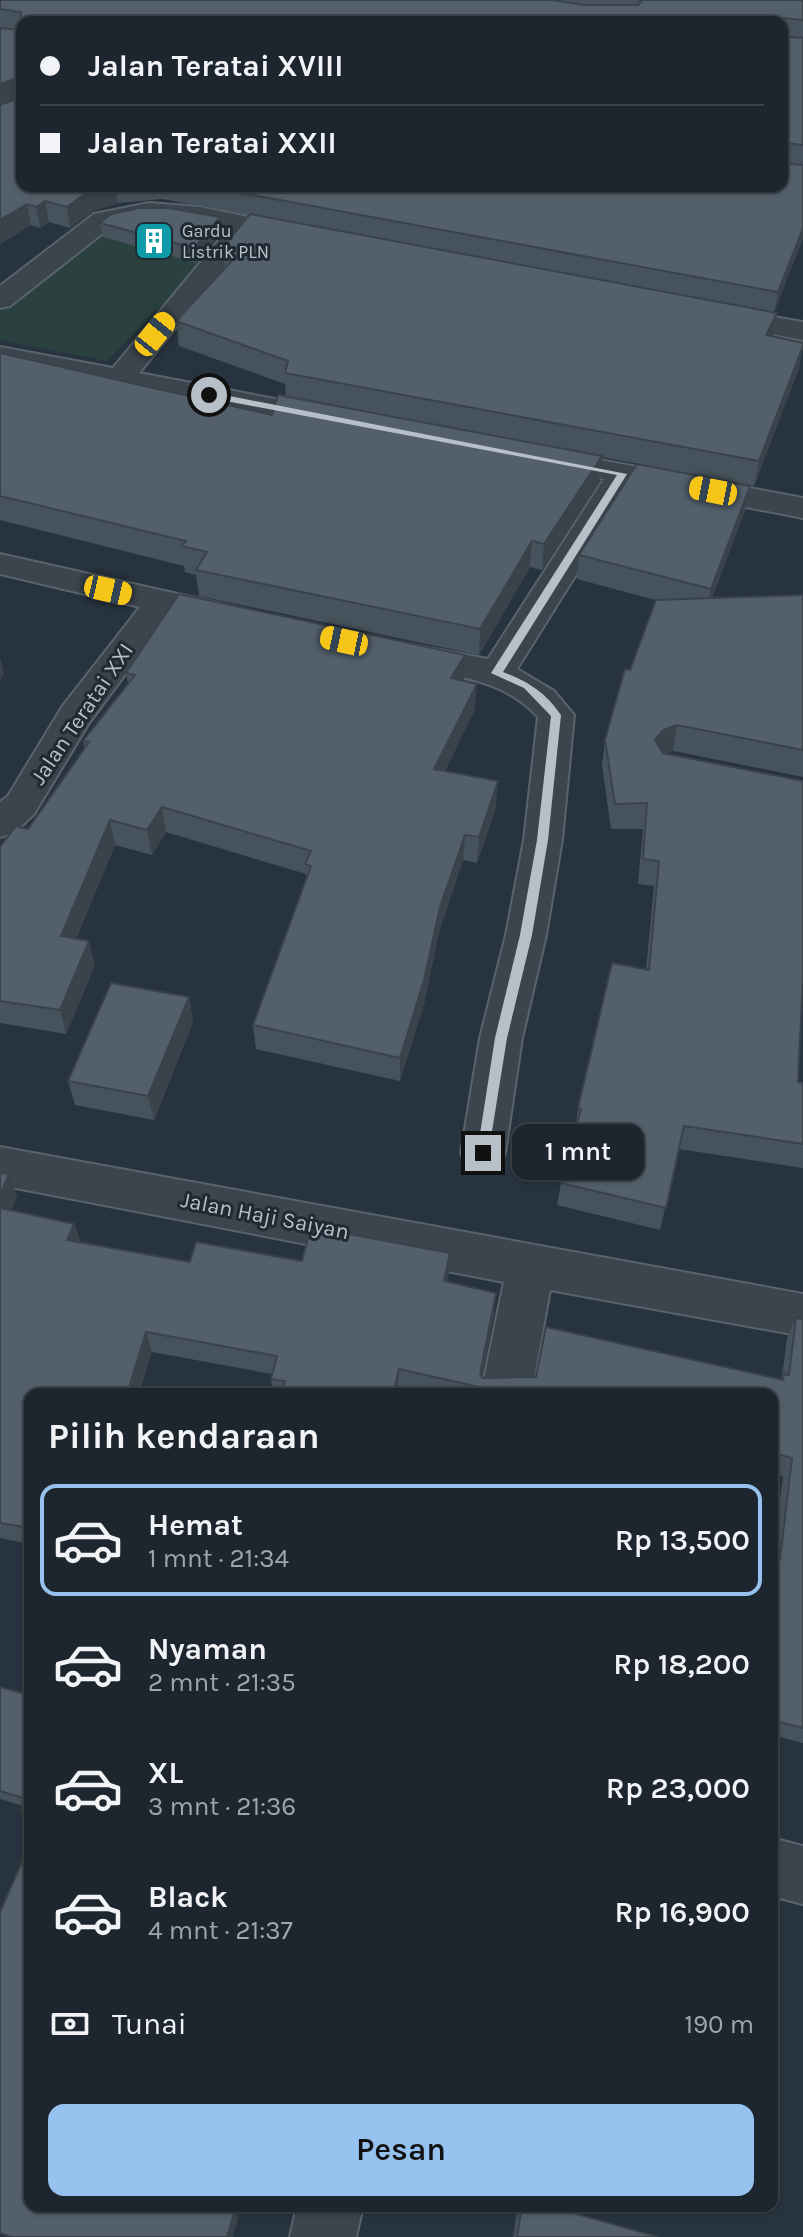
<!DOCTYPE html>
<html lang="id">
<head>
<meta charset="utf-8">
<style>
	:root { --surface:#1d262e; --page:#252e36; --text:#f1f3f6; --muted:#a0a5aa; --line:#3b434a; --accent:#96c2ef }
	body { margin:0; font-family:Karla,sans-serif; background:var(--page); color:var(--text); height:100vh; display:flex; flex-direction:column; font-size:30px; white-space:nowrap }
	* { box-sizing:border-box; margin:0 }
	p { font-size:26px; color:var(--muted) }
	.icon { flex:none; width:44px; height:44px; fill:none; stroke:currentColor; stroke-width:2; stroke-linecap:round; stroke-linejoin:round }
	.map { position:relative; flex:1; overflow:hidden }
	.panel { position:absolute; left:24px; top:1388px; width:754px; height:824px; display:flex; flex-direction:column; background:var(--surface); border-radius:16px; box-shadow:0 2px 6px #0004,0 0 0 2px var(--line) }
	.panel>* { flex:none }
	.banner { position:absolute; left:16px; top:16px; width:772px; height:176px; border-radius:16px; box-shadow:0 2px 6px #0004,0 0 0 2px var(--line); display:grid; align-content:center; height:176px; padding:0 24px; background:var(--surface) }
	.end { position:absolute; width:36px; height:36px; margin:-18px; border:10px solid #b7c0c9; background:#111; box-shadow:0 0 0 4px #111 }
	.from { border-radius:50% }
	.bubble { position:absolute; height:56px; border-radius:16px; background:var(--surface); box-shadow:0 2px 6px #0004,0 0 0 2px var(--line); font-size:26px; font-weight:600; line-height:56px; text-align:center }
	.car { position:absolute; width:24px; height:48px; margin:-24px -12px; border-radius:10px; box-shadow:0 0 6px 2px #0007; background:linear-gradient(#f5c518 24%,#345 0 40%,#f5c518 0 76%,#345 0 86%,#f5c518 0) }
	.banner b { display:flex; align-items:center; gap:28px; height:76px; font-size:30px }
	.banner b+b { border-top:2px solid var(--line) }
	.banner i { width:20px; height:20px; background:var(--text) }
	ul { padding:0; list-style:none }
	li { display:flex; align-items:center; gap:24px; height:112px; margin:0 16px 12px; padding:0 8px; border:4px solid transparent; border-radius:16px }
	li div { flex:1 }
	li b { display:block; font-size:30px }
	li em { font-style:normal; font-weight:600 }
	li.current { border-color:var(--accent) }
	li>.icon { width:72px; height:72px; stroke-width:1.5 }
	h2 { padding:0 24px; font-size:36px; line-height:96px }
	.pay { display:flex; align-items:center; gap:20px; height:88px; padding:0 24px; font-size:30px }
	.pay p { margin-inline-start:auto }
	.button { display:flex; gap:16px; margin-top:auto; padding:16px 24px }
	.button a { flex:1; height:92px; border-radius:16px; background:var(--accent); color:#111; font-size:32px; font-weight:600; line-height:92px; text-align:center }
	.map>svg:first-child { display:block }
	.green { fill:#2a4140 }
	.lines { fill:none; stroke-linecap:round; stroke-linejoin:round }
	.minor-casing { stroke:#59636c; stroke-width:4 }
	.minor { fill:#3b454e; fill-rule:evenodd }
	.wall { fill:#47535c; fill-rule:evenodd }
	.shaded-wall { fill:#3a434b }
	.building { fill:#53606b; stroke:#3a434b; stroke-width:2 }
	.route { fill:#b7c0c9 }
	.labels { text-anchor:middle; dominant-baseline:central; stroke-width:6; stroke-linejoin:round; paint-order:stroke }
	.far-poi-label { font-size:18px; fill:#b7c0c9; stroke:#202a33; text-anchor:start }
	.street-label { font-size:22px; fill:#b7c0c9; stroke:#202a33 }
</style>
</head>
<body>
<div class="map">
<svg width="803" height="2237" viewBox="0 0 803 2237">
	<rect width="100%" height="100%" fill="#27333e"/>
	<path class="green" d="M114,217L228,238L107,361L0,340V311Z"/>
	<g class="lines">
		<defs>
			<path id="minor" d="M149,203L200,207L308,229L312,235L308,241L299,243L252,233L139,373L343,412L347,418L343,424L332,427L0,365V347L113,368L229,228C190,220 151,214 112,226L10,306L0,308V286L94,214Z
				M716,307L803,322V340L706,321L702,315L706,309Z
				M541,449L803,498V518L632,485L517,669L554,691L574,715L562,840L546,935L522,1038L505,1153L499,1166L483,1172L467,1166L461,1153L480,1038L506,935L524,840L538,717C500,675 447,677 396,663L391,655L396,647L408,644L488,659L604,479L530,465L525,458L530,451Z
				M0,554L231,606L243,609L248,617L243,625L231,628L170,614L89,723L34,814L14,833L0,837V802L8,796L62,707L140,607L0,574Z
				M0,1147L803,1294V1336L550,1290L531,1394H481L504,1282L0,1185Z
				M772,1838L803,1846V1904L772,1896Z
				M297,2206H363L356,2237H290Z"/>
		</defs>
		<use href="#minor" class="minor-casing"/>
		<use href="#minor" class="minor"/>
	</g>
	<path class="wall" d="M0,0H803V238L774,312L773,336L799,368L754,486L602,457L599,482L542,570L530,567L479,655L199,596L196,575L185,572L184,566L0,520V353L272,415L286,397L285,384L179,346L176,321L225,268L223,247L249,215L163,199L118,203L93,211L70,228L49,222L40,228L31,225L0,244ZM22,22L782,186H22Z
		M100,223L221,232L196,263L103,237Z
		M750,486L745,510L712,598L803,595V777L673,751L664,754L803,781V998L802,997L798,1082L803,1083V1168L679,1149L660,1230L557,1205L561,1183L575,1131L578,1108L646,969L654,886L638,884L643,829H611L602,765L605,740L655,600L577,579L579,555Z
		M126,673L464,681L475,709L445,771L496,807L477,863L463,860L439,932L424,1004L400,1081L256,1049L253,1025L306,879V874L166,832L152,855L115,845L76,939L95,965L66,1034L0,1023V847L28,829L85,748L83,741L128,684Z
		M189,997L193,1022L154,1120L75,1105L68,1081Z
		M0,1173L17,1196L11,1211L74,1224L81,1243L190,1262L302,1261L450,1253L447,1282L494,1314L482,1376L483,1378L781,1380L782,1377L787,1338L796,1318L803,1319V1743L772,1735V1557H773L783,1476L772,1473V1394H423L399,1389L397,1394H273L271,1379L272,1374L152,1352L30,1394V1544L0,1538Z
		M0,1687L28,1695L30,1814L24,1806L0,1799Z
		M21,1811L30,1814V1821Z
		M518,2206H549L658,2237H513Z"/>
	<path class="shaded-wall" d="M20,77L22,98L0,106V84Z
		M102,186H116L118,203L93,211L70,228L67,207L90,190Z
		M45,201L49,222L40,228L36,207Z
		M27,204L31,225L0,244V220Z
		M220,217L221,232L196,263L194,248Z
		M803,228V238L774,313L778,292Z
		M777,313L773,337L766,335Z
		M803,346L799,368L754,486L759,461Z
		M602,456L599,482L542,570L544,544Z
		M750,486L745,510L706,613L711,589Z
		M532,541L530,567L479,655L480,629Z
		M465,655L464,681L451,678Z
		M0,657L4,674L0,681Z
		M477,684L475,709L433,795L434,769Z
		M677,725L673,751L658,755L655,740L663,730Z
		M498,781L496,807L477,863L479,837Z
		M162,807L166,832L152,855L147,830Z
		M110,820L115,845L67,961L61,936Z
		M465,835L463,860L439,932L424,1004L400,1081V1058L440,907Z
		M89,941L95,965L66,1034L60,1010Z
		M189,997L193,1022L154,1120L148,1096Z
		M9,1174L17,1196L4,1229L0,1219V1196Z
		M74,1224L81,1245L67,1240Z
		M450,1253L449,1274L443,1302L444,1281Z
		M496,1293L494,1314L479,1387L480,1374Z
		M146,1332L152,1352L139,1394H127Z
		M399,1369L397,1394H393Z
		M236,2206H241L233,2237H227Z"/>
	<path class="building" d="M0,0H552L584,5H638L641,2L639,0H803V20L784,18L783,36L803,38V145L784,143V163L803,165V228L778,292L204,186H782V22H22V186H102L90,190L67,207L45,201L36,207L27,204L0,220V105L21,97L20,77L0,84V28L20,30L21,12L0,9Z
		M139,208H168L220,217L194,248L100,223L111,214Z
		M250,214L777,313L766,335L803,343V346L759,461L285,373L288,361L176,321L240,252L223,247Z
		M0,353L272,415L278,395L602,456L544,544L532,541L480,629L196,570L207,552L181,546L186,541L0,496Z
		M637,464L750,486L711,589L579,555Z
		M179,594L465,655L451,678L477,684L434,769L498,781L479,837L465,835L440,907L424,980L400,1058L253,1025L311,866L305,864L311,851L162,807L147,830L110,820L61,936L89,941L60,1010L0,1001V847L16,826L28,829L89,742L83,741L135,675L126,673Z
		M803,595V750L677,725L663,730L655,740L663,753L803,781V975L798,1082L803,1083V1144L684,1126L666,1208L561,1183L581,1109L578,1108L612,963L649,970L659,861L643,859L647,803L615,804L605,740L625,669L630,670L656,600Z
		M111,983L189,997L148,1096L68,1081Z
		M0,1173L9,1174L0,1196Z
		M0,1208L74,1224L67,1240L190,1262L196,1242L302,1261L311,1227L450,1253L444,1281L496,1293L480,1374L483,1378L536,1377L546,1327L783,1380L784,1374L789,1375L796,1318L803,1319V1728L772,1720V1557L780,1559L792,1458L772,1453V1394H510L399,1369L393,1394H280L285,1381L271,1379L277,1356L146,1332L127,1394H30V1528L0,1523Z
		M0,1687L28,1695L30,1691V1814L21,1811L26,1799L0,1791Z
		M30,1844V2206H236L227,2237H11L0,2233V1912Z
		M522,2206H549L658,2237H517Z"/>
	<path class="route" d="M209,392L627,474L503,672C529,682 545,692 561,715L548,840L532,935L507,1038L488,1156H479L477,1153L495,1038L520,935L537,840L551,716L524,688L491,673L617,475L205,397Z"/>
	<defs>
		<symbol id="building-square" viewBox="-11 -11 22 22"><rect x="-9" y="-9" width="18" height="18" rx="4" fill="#0f9aa8" stroke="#202a33"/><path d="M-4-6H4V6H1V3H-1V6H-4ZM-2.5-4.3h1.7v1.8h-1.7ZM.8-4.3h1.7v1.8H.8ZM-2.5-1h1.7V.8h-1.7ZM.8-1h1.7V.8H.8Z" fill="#fff"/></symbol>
	</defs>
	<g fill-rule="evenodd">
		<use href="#building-square" x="132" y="219" width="44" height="44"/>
	</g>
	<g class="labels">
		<g class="far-poi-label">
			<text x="182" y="231">Gardu<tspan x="182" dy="21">Listrik PLN</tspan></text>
		</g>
		<g class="street-label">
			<text transform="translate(82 714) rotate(-56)">Jalan Teratai XXI</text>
			<text transform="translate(265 1216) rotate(11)">Jalan Haji Saiyan</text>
		</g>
	</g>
</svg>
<i class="end from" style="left:209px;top:395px"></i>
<i class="end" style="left:483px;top:1153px"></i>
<div class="bubble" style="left:512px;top:1124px;width:132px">1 mnt</div>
<i class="car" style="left:155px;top:334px;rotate:39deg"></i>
<i class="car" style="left:713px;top:491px;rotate:281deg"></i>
<i class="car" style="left:108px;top:590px;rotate:103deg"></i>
<i class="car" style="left:344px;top:641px;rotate:282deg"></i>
<div class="banner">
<b><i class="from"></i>Jalan Teratai XVIII</b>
<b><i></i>Jalan Teratai XXII</b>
</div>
<section class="panel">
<h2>Pilih kendaraan</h2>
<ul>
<li class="current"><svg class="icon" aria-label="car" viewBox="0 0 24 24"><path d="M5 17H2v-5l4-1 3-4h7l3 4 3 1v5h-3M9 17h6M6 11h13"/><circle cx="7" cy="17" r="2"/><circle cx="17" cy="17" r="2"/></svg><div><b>Hemat</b><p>1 mnt · 21:34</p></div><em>Rp 13,500</em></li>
<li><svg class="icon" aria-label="car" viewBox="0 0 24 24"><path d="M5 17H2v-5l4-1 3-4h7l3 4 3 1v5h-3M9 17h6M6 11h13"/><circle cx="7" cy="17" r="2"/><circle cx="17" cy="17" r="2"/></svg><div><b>Nyaman</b><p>2 mnt · 21:35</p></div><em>Rp 18,200</em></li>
<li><svg class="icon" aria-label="car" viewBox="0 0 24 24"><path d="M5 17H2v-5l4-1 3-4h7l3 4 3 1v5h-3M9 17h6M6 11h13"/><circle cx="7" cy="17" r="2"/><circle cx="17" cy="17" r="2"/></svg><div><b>XL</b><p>3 mnt · 21:36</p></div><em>Rp 23,000</em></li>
<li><svg class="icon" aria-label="car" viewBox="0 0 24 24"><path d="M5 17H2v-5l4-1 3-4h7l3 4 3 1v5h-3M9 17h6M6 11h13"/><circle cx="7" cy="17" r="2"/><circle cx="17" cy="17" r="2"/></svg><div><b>Black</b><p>4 mnt · 21:37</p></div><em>Rp 16,900</em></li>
</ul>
<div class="pay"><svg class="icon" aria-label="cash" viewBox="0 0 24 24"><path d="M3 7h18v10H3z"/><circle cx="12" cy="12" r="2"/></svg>Tunai<p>190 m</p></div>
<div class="button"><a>Pesan</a></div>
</section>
</div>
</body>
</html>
